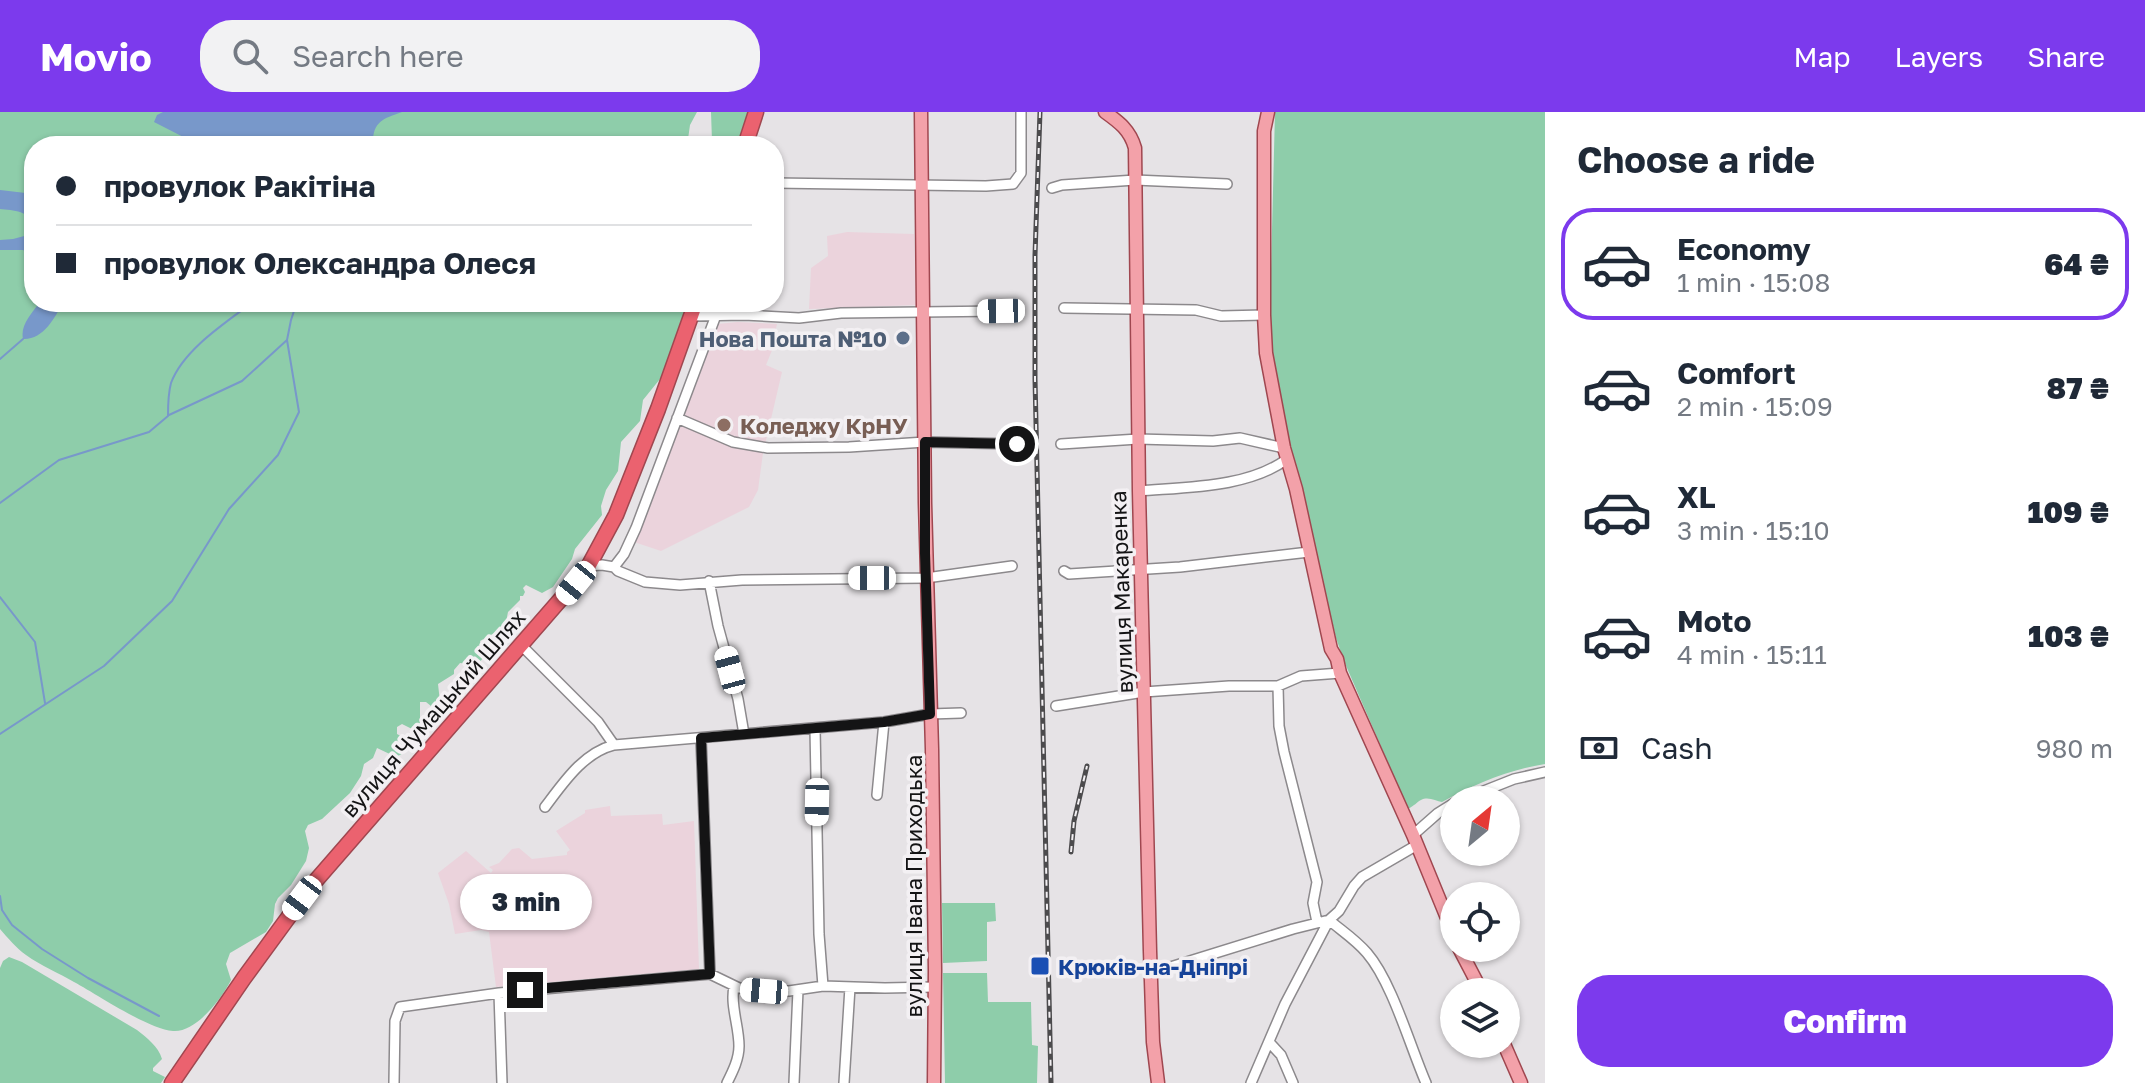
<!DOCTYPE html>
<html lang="en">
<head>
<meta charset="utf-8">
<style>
	:root { --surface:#fff; --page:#f2f2f3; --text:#1f2937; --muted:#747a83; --line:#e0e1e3; --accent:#7c3aed }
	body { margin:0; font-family:"Golos Text",sans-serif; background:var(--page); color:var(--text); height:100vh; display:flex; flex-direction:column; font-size:30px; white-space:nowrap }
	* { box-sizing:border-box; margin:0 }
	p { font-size:26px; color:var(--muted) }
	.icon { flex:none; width:44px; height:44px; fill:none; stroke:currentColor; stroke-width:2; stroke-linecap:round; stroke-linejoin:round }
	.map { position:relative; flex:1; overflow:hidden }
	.panel { display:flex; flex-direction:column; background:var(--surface); width:600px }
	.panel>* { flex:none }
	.banner { position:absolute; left:24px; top:24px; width:760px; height:176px; border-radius:32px; box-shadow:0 2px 6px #0004; display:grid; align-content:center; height:176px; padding:0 32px; background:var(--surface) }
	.needle { width:52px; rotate:29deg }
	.tools { position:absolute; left:1440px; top:674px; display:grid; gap:16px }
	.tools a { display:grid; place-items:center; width:80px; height:80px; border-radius:50%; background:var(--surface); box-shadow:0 2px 6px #0004; font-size:40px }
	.end { position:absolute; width:36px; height:36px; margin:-18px; border:10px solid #141415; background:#fff; box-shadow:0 0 0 4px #fff }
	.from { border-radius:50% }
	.bubble { position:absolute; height:56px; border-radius:28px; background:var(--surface); box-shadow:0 2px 6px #0004; font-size:26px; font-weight:800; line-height:56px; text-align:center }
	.car { position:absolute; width:24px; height:48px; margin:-24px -12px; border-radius:10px; box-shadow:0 0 6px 2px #0007; background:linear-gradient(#fff 24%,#345 0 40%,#fff 0 76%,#345 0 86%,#fff 0) }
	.banner b { display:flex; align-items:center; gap:28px; height:76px; font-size:30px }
	.banner b+b { border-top:2px solid var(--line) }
	.banner i { width:20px; height:20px; background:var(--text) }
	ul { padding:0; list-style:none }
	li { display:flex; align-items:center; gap:24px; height:112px; margin:0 16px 12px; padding:0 16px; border:4px solid transparent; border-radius:32px }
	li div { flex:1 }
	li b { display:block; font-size:30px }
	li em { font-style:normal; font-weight:800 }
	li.active { border-color:var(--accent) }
	li>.icon { width:72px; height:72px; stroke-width:1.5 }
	h2 { padding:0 32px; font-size:36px; line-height:96px }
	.pay { display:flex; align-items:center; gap:20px; height:88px; padding:0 32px; font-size:30px }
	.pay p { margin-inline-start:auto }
	.cta { display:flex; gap:16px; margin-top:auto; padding:16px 32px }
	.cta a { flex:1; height:92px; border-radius:32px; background:var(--accent); color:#fff; font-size:32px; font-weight:800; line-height:92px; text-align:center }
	header { display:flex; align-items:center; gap:48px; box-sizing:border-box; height:112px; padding:0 40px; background:var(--accent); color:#fff }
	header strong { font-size:38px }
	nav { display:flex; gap:44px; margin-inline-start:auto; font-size:28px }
	.search { width:560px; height:72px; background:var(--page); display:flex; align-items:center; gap:20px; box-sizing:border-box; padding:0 28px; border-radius:32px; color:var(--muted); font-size:30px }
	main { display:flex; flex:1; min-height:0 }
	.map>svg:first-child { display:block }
	.education { fill:#ebd3dc }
	.green { fill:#8ecdaa }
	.water { fill:#7898ca }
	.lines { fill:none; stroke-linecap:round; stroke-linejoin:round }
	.stream { stroke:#7898ca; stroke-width:2 }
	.minor-casing { stroke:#8c898c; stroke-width:12 }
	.major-casing { stroke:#a04750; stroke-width:15 }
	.highway-casing { stroke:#a04750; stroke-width:17 }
	.minor { stroke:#fff; stroke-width:9 }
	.major { stroke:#f3a1a9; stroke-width:12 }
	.highway { stroke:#eb626f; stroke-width:14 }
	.rail-casing { stroke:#4c4b4d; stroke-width:5 }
	.rail { stroke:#f3f0f3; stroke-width:2; stroke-dasharray:6; stroke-linecap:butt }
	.route { stroke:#141415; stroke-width:10 }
	.service-dot { fill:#5c6f8a; stroke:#f3f0f3; stroke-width:3 }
	.education-dot { fill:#8d6e63; stroke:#f3f0f3; stroke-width:3 }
	.transit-dot { fill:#1a4fb4; stroke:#f3f0f3; stroke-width:3 }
	.labels { text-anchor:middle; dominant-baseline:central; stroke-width:7; stroke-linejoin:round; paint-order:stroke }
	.service-label { font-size:22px; font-weight:bold; fill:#4e5e75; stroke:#f3f0f3; text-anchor:end }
	.education-label { font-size:22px; font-weight:bold; fill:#785e54; stroke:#f3f0f3; text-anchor:start }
	.street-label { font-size:22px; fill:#141415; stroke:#f3f0f3 }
	.transit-label { font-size:22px; font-weight:bold; fill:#164399; stroke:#f3f0f3; text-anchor:start }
</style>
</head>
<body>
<header>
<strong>Movio</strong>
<div class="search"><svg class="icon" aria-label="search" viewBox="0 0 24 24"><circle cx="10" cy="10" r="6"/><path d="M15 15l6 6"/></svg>Search here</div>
<nav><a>Map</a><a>Layers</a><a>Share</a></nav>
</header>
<main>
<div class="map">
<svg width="1545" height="971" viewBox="0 0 1545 971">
	<rect width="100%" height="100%" fill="#e6e3e6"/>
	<path class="education" d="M847,120L914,122L917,193L809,197L811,156L828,144L827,124Z
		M737,210L777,212L774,225L777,226L766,253L782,260L763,341L758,378L749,395L661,439L634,430L715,214L718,212Z
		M610,694L611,704L662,702L663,713L694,709L699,857L496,875L489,820L481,818L455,822L449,792L438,761L466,739L491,761L493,758L489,755L499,751L512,737L519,736L532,747L567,743V740L570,738L556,719L585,701V698Z"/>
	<path class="green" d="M0,0H697L690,13L687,34H34V190H688L664,262L643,288L640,309L621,330L618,359L606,378L601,394L602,403L575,437L572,447L553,475L542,481L526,473L523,476L525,480L523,484H520V488L508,500L505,515L480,529L484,545L477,553L460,551L454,558V562L438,572L440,590L436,598L426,590H420V614L416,619L402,612L397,615V622L408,628L407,639L396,645L377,636L373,646L364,652L361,664L350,681L322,707L308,713L305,719L309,736L306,749L291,773L278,786L275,792L273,809L266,820L230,841L226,852L231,868C222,886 196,921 173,919C148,917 98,883 74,870C59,861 41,854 26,843C16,836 8,826 0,817Z
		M711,0H748L743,26L737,33L718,34L712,29Z
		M1275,0H1545V652C1508,658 1475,672 1442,690C1436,689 1428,684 1421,688C1417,690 1414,694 1408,697L1344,549L1336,526L1279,287L1269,236Z
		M942,791H995L996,809L987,810V849L943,851Z
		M9,845L22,850L137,918C147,926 158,934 162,947L153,956V959L165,965L161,971H0V856L3,849Z
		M943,861H987L988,890H1031L1032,933L1038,934L1037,971H945Z"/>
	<path class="water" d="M163,0H402C382,7 372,10 373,34H201L154,10L157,3Z
		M0,78L34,82V144L23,138H0V128L13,127L28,123C41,101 16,98 0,97Z
		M40,190H63C55,206 43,228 23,227C20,213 32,201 40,190Z"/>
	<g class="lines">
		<path class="stream" d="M0,247L23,227
			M169,303L242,269L287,228
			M0,391L59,348L149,320L168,304C168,293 168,282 171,271C183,238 225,211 253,190
			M0,485L35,530L45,591
			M0,622L104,554L172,489L229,397L278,343L299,300L287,228L291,208L297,190
			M0,784L2,798L12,813L42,837L88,866L159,904"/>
		<defs>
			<path id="minor" d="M774,71L986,74L1013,72L1021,61V0
				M1052,76L1062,73L1135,68L1227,72
				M1064,196L1196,198L1221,204L1264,203
				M692,204L744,203L799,206L841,201L1001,199
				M677,306L733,330L768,336L849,335L925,330L1017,332
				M1061,332L1138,327L1213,329L1240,326L1284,336
				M1139,379C1186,375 1248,376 1287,347
				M588,454L602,453L614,455L618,459L645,470L680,473L742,468L926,466L1012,454
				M614,455L624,442L636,416L721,190
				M1064,459L1069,462L1180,455L1309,440
				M709,469L718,514L738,587L744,622
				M521,533L598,610L614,633L884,610L930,602L961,601
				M1278,574L1279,614L1284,640L1317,770L1313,791L1317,810
				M1056,594L1144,580L1229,574H1278L1301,564L1340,561
				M815,616L819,822L823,874
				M701,626L710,862
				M877,683L884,610
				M1461,688L1514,667L1545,660
				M545,695C564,670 583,641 614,633
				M1413,723L1438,701L1454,691
				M1151,861L1293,817L1329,808C1342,819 1356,828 1367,841C1392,870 1410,934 1426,971
				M499,881L502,971
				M1269,930L1281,943L1293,971
				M394,971L395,909L400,895L499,881L710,862L739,876L764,879H789L823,874L885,876L935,875
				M727,971C733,959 739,947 739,934C739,914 730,893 734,875
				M794,971L798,878
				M844,971L850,875
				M1251,971L1285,892L1329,808L1339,799L1354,774L1362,765L1417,733"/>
			<path id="major" d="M921,0L925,391L932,637L935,858L934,971
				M1105,0C1119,10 1130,18 1135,36L1139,379L1150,839L1153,930L1158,971
				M1268,0L1264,19V203L1266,241L1284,336L1296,377L1331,537L1337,547L1340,561L1413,723L1454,823
				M1459,836L1482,880
				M1504,932L1521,971"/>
			<path id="highway" d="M745,34L756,0
				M172,971L244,866L312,773L587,457L616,403L658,297L696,190"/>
		</defs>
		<use href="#minor" class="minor-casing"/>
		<use href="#major" class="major-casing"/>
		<use href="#highway" class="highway-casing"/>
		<use href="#minor" class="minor"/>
		<use href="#major" class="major"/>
		<use href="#highway" class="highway"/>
		<defs>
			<path id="rail" d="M1040,0L1035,143V267L1051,971
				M1071,740L1074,709L1087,654"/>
		</defs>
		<use href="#rail" class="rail-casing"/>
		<use href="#rail" class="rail"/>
	</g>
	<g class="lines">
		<path class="route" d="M525,878L710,862L701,626L884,610L930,602L925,441V330L1017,332"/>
	</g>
	<circle class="service-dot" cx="903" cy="226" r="8"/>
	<circle class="education-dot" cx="724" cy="313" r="8"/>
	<rect class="transit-dot" x="1030" y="844" width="20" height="20" rx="4"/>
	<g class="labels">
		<g class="service-label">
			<text x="887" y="226">Нова Пошта №10</text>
		</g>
		<g class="education-label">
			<text x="740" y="313">Коледжу КрНУ</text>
		</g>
		<g class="street-label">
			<text transform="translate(1121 480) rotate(-92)">вулиця Макаренка</text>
			<text transform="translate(433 601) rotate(-49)">вулиця Чумацький Шлях</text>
			<text transform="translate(913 774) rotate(-90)">вулиця Івана Приходька</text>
		</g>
		<g class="transit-label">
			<text x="1058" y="854">Крюків-на-Дніпрі</text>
		</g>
	</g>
</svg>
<div class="tools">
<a><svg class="needle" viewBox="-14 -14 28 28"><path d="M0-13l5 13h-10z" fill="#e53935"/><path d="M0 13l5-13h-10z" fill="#747a83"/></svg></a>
<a><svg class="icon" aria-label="locate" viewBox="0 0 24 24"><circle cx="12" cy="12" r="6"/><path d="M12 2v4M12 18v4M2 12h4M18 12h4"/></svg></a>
<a><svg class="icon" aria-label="layers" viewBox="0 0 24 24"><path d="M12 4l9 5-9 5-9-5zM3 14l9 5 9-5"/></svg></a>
</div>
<i class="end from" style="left:1017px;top:332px"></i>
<i class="end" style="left:525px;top:878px"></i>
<div class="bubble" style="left:460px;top:762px;width:132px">3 min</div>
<i class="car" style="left:1001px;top:199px;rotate:269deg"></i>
<i class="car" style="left:872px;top:466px;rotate:270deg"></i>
<i class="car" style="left:576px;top:471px;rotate:219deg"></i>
<i class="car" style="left:730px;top:558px;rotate:345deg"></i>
<i class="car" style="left:817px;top:690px;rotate:181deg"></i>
<i class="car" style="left:302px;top:786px;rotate:217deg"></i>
<i class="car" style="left:764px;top:879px;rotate:275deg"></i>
<div class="banner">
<b><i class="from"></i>провулок Ракітіна</b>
<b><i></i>провулок Олександра Олеся</b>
</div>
</div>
<section class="panel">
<h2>Choose a ride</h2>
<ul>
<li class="active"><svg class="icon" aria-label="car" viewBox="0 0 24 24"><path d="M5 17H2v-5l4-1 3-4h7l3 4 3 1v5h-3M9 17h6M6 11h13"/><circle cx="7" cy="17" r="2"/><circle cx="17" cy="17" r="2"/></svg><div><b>Economy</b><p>1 min · 15:08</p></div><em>64 ₴</em></li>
<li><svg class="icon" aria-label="car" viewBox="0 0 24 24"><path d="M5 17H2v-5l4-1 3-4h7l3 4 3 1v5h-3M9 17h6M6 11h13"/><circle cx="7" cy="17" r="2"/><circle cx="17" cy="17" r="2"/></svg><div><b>Comfort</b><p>2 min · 15:09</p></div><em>87 ₴</em></li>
<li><svg class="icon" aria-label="car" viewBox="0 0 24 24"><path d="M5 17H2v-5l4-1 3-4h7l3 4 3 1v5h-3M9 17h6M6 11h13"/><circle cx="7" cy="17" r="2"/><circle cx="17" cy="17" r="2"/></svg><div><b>XL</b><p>3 min · 15:10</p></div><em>109 ₴</em></li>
<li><svg class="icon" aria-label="car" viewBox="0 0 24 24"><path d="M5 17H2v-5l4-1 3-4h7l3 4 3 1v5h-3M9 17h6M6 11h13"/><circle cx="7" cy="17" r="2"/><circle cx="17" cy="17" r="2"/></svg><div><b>Moto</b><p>4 min · 15:11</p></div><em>103 ₴</em></li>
</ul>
<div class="pay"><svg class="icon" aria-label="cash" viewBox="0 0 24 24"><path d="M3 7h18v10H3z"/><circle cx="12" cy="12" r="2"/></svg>Cash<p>980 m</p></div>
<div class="cta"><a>Confirm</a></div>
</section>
</main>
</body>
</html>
